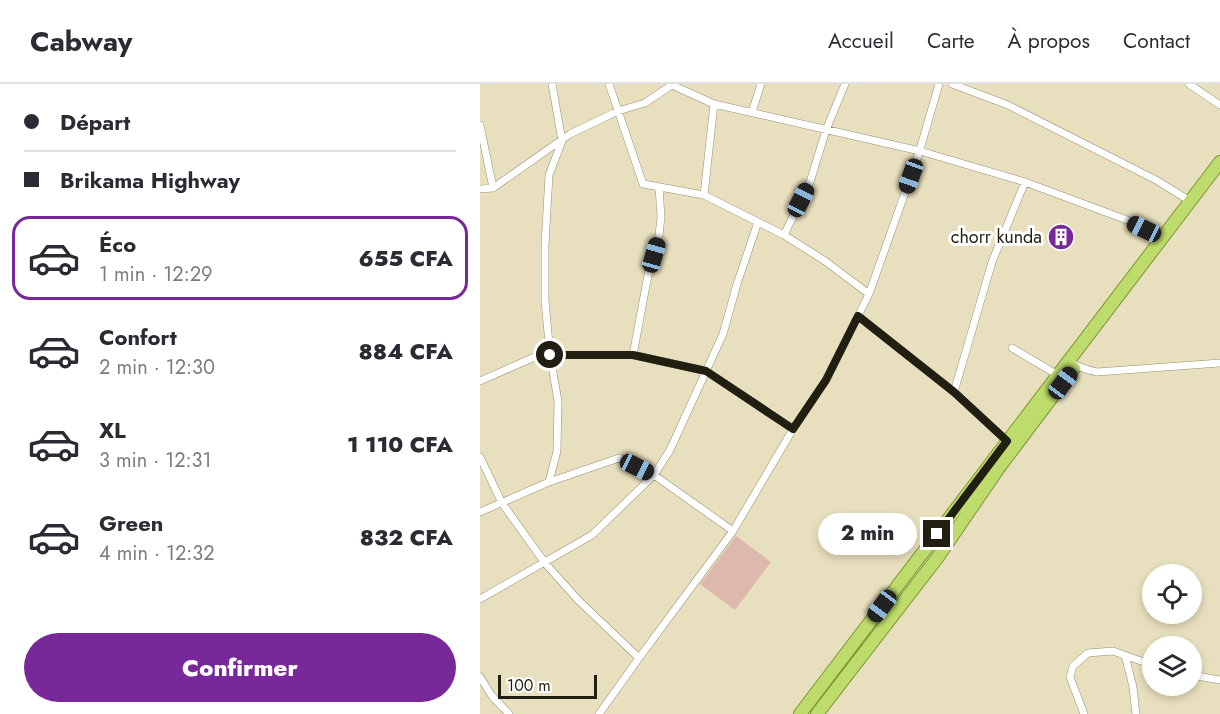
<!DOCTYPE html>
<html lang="fr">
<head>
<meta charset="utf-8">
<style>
	:root { --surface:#fff; --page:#f7f7f7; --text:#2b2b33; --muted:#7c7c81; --line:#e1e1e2; --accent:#792899 }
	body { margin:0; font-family:Jost,sans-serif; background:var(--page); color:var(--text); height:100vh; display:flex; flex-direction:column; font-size:22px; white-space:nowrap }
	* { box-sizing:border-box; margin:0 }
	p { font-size:20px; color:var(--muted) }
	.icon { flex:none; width:33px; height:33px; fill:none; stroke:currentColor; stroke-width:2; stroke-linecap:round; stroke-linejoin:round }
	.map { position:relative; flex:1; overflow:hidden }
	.side { display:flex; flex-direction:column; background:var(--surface); width:480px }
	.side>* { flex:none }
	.hud { display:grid; align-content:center; height:132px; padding:0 24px; background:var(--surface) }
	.tools { position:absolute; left:662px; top:480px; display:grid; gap:12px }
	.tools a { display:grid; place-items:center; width:60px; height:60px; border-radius:50%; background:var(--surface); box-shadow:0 3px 9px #0003; font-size:30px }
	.scale { position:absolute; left:18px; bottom:15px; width:99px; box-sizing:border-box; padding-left:6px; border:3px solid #211e12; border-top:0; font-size:16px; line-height:21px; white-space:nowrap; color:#211e12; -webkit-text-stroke:4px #fff; paint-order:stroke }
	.end { position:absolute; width:27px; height:27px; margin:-14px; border:8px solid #211e12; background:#fff; box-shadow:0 0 0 3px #fff }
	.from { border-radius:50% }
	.bubble { position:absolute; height:42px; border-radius:21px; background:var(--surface); box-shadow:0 3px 9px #0003; font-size:20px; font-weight:800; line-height:42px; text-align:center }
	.car { position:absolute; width:18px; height:36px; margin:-18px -9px; border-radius:8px; box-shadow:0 0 4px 2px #0007; background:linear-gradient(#222 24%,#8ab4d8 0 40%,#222 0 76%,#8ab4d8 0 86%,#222 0) }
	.hud b { display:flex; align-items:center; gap:21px; height:57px; font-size:22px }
	.hud b+b { border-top:2px solid var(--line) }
	.hud i { width:15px; height:15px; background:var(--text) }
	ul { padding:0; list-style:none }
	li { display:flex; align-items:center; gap:18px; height:84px; margin:0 12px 9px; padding:0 12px; border:3px solid transparent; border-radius:18px }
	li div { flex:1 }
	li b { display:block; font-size:22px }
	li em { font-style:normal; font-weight:800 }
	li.active { border-color:var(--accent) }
	li>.icon { width:54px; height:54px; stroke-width:1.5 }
	.action { display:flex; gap:12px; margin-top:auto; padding:12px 24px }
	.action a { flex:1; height:69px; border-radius:36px; background:var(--accent); color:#fff; font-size:24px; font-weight:800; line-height:69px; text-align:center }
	header { display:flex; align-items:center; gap:36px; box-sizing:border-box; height:84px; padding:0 30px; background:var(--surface); border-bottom:2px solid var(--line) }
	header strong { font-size:28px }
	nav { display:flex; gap:33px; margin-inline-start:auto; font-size:21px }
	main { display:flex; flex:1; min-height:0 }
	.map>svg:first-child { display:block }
	.pitch { fill:#ddb8ac }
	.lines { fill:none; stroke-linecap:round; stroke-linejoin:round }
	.minor-casing { stroke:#978f70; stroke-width:8 }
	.trunk-casing { stroke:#7d9434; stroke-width:14 }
	.minor { stroke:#fff; stroke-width:7 }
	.trunk { stroke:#bedc6b; stroke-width:12 }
	.route { stroke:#211e12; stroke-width:8 }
	.labels { text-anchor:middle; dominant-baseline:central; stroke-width:6; stroke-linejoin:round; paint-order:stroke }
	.poi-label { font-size:18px; fill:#211e12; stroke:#fff; text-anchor:end }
</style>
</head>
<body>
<header>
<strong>Cabway</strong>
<nav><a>Accueil</a><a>Carte</a><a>À propos</a><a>Contact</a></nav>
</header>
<main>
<section class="side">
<div class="hud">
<b><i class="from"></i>Départ</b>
<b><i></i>Brikama Highway</b>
</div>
<ul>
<li class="active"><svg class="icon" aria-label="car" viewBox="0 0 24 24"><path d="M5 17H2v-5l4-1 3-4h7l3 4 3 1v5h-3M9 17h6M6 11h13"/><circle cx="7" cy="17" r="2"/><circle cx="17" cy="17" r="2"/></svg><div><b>Éco</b><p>1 min · 12:29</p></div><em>655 CFA</em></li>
<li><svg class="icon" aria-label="car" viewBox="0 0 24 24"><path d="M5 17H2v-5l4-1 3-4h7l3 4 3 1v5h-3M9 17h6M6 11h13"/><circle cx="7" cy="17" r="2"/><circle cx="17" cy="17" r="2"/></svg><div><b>Confort</b><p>2 min · 12:30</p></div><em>884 CFA</em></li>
<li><svg class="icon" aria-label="car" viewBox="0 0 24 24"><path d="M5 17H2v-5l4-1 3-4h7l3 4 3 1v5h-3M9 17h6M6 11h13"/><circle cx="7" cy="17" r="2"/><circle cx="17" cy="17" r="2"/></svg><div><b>XL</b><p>3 min · 12:31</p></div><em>1 110 CFA</em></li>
<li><svg class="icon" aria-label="car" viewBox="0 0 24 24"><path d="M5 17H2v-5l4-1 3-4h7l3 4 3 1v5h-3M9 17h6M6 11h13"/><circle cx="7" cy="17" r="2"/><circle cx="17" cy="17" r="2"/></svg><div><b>Green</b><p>4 min · 12:32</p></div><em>832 CFA</em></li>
</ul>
<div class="action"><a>Confirmer</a></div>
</section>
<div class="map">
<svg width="740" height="630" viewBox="0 0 740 630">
	<rect width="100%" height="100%" fill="#e8dfbe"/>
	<path class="pitch" d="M256,452L291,478L255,526L220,500Z"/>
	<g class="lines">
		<defs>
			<path id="minor" d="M129,0L163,100L224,111L304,151L345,177L389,210
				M472,0L528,21L676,96L710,117
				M709,0L740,21
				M192,1L234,20L440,67L545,98L647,136L682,154
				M272,28L281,0
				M0,41L13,104
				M0,105L13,104L90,50L138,27L165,19L193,0
				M224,111L234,20
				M304,151L330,98L346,46L365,0
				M378,232L474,308L527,357
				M532,264L578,291
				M153,271L168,191L179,151L181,133L179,103
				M591,278C599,284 608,286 617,288L740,279
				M0,297L59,271H153L226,287L313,345
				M474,308L512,178L545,98
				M0,373L22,419L65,479L98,516L159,574
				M69,398L77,367L78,317L70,271L65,217V161L69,91L82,57L72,0
				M0,428L69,398L139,374L174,391L253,447
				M0,515L112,451L174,391L190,366L243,250L257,200L278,138
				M645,571L653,603L656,630
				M711,591L740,596
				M0,593L12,612L29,630
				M119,630L159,574L253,447L313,345L346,296L389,210L438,72L459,0
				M604,630L590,593L593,582L608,569L633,567L672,581"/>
			<path id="trunk" d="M320,630L740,78
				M337,630L458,473L518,385L594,284"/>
		</defs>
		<use href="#minor" class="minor-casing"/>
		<use href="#trunk" class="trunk-casing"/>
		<use href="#minor" class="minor"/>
		<use href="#trunk" class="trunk"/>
	</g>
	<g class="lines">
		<path class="route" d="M70,271H153L226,287L313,345L346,296L378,232L474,308L527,357L457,450"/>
	</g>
	<defs>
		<symbol id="building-disc" viewBox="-11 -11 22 22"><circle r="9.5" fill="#792899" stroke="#fff"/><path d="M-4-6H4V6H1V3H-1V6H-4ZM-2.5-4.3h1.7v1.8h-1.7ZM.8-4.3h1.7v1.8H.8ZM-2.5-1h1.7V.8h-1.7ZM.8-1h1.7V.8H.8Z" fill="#fff"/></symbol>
	</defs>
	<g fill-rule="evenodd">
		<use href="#building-disc" x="566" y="138" width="30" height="30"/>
	</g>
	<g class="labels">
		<g class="poi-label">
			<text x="562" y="153">chorr kunda</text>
		</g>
	</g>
</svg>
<div class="tools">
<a><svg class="icon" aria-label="locate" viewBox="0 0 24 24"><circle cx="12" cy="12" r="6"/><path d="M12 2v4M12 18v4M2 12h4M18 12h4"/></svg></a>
<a><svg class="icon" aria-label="layers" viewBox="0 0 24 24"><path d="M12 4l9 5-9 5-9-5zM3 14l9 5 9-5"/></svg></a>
</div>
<div class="scale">100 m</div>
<i class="end from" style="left:70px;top:271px"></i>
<i class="end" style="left:457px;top:450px"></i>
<div class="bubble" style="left:338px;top:429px;width:99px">2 min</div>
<i class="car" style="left:431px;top:92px;rotate:200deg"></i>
<i class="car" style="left:321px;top:116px;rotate:27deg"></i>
<i class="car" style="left:664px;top:145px;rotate:296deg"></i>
<i class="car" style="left:174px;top:171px;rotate:16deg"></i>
<i class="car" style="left:583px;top:299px;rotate:37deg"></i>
<i class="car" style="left:157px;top:383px;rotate:117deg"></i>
<i class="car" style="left:402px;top:522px;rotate:217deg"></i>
</div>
</main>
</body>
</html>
